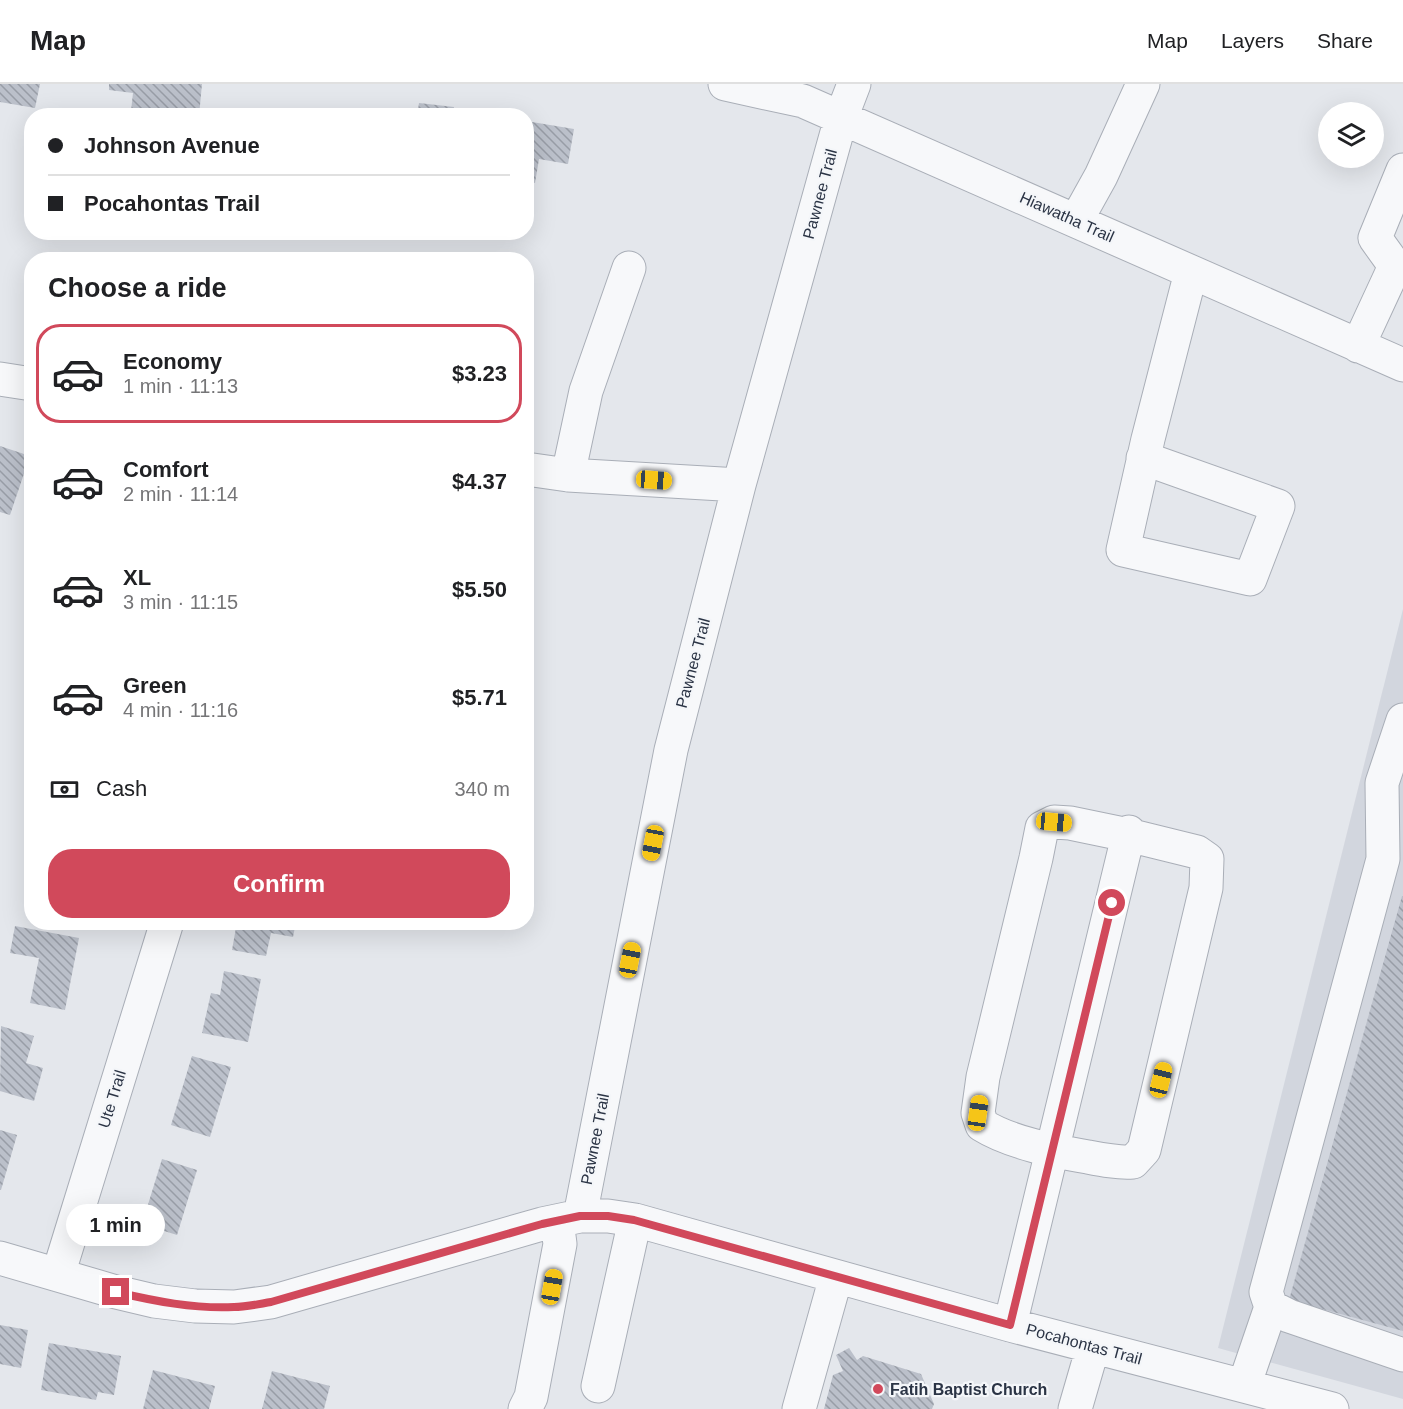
<!DOCTYPE html>
<html lang="en">
<head>
<meta charset="utf-8">
<style>
	:root { --surface:#fff; --page:#f2f2f2; --text:#202124; --muted:#757577; --line:#e0e0e0; --accent:#d1495b }
	body { margin:0; font-family:Helvetica,sans-serif; background:var(--page); color:var(--text); height:100vh; display:flex; flex-direction:column; font-size:22px; white-space:nowrap }
	* { box-sizing:border-box; margin:0 }
	p { font-size:20px; color:var(--muted) }
	.icon { flex:none; width:33px; height:33px; fill:none; stroke:currentColor; stroke-width:2; stroke-linecap:round; stroke-linejoin:round }
	.map { position:relative; flex:1; overflow:hidden }
	.drawer { position:absolute; left:24px; top:168px; width:510px; height:678px; display:flex; flex-direction:column; background:var(--surface); border-radius:24px; box-shadow:0 6px 24px #0002 }
	.drawer>* { flex:none }
	.top-card { position:absolute; left:24px; top:24px; width:510px; height:132px; border-radius:24px; box-shadow:0 6px 24px #0002; display:grid; align-content:center; height:132px; padding:0 24px; background:var(--surface) }
	.fabs { position:absolute; left:1318px; top:18px; display:grid; gap:12px }
	.fabs a { display:grid; place-items:center; width:66px; height:66px; border-radius:50%; background:var(--surface); box-shadow:0 6px 24px #0002; font-size:30px }
	.end { position:absolute; width:27px; height:27px; margin:-14px; border:8px solid #d1495b; background:#fff; box-shadow:0 0 0 3px #fff }
	.from { border-radius:50% }
	.bubble { position:absolute; height:42px; border-radius:21px; background:var(--surface); box-shadow:0 6px 24px #0002; font-size:20px; font-weight:700; line-height:42px; text-align:center }
	.car { position:absolute; width:18px; height:36px; margin:-18px -9px; border-radius:8px; box-shadow:0 0 4px 2px #0007; background:linear-gradient(#f5c518 24%,#345 0 40%,#f5c518 0 76%,#345 0 86%,#f5c518 0) }
	.top-card b { display:flex; align-items:center; gap:21px; height:57px; font-size:22px }
	.top-card b+b { border-top:2px solid var(--line) }
	.top-card i { width:15px; height:15px; background:var(--text) }
	ul { padding:0; list-style:none }
	li { display:flex; align-items:center; gap:18px; height:99px; margin:0 12px 9px; padding:0 12px; border:3px solid transparent; border-radius:24px }
	li div { flex:1 }
	li b { display:block; font-size:22px }
	li em { font-style:normal; font-weight:700 }
	li.selected { border-color:var(--accent) }
	li>.icon { width:54px; height:54px; stroke-width:1.5 }
	h2 { padding:0 24px; font-size:27px; line-height:72px }
	.pay { display:flex; align-items:center; gap:15px; height:66px; padding:0 24px; font-size:22px }
	.pay p { margin-inline-start:auto }
	.button { display:flex; gap:12px; margin-top:auto; padding:12px 24px }
	.button a { flex:1; height:69px; border-radius:24px; background:var(--accent); color:#fff; font-size:24px; font-weight:700; line-height:69px; text-align:center }
	header { display:flex; align-items:center; gap:36px; box-sizing:border-box; height:84px; padding:0 30px; background:var(--surface); border-bottom:2px solid var(--line) }
	header strong { font-size:28px }
	nav { display:flex; gap:33px; margin-inline-start:auto; font-size:21px }
	.map>svg:first-child { display:block }
	.built { fill:#d2d6de }
	.building { fill:url(#building-back-hatch) }
	.lines { fill:none; stroke-linecap:round; stroke-linejoin:round }
	.minor-casing { stroke:#a9aeb7; stroke-width:35 }
	.minor { stroke:#f7f8fa; stroke-width:33 }
	.route { stroke:#d1495b; stroke-width:8 }
	.poi-dot { fill:#d1495b; stroke:#f4f6f9; stroke-width:2 }
	.labels { text-anchor:middle; dominant-baseline:central; stroke-width:4.5; stroke-linejoin:round; paint-order:stroke }
	.street-label { font-size:16px; fill:#2b3445; stroke:#f4f6f9 }
	.poi-label { font-size:16px; font-weight:bold; fill:#2b3445; stroke:#f4f6f9; text-anchor:start }
</style>
</head>
<body>
<header>
<strong>Map</strong>
<nav><a>Map</a><a>Layers</a><a>Share</a></nav>
</header>
<div class="map">
<svg width="1403" height="1325" viewBox="0 0 1403 1325">
	<defs>
		<pattern id="building-back-hatch" width="6" height="6" patternUnits="userSpaceOnUse" patternTransform="scale(1.5)"><rect width="6" height="6" fill="#bbc0ca"/><path d="M-1 5l2 2M0 0l6 6M5-1l2 2" fill="none" stroke="#989da6"/></pattern>
	</defs>
	<rect width="100%" height="100%" fill="#e4e7ec"/>
	<path class="built" d="M1403,525V1315L1218,1264Z"/>
	<path class="building" d="M0,0H40L35,24L0,18Z
		M109,0H202L199,32H151V29L131,27L133,9L109,6Z
		M419,19L454,23L453,32H417Z
		M526,37L574,45L568,80L539,75L535,99L526,97Z
		M0,362L30,372L10,431L0,428Z
		M1402,812H1403V1247L1289,1216Z
		M237,838H296L293,853L271,849L266,872L232,866Z
		M15,842L79,854L65,926L30,919L39,874L10,869Z
		M224,887L261,895L248,958L202,949L211,909L220,911Z
		M1,942L34,952L26,979L43,984L34,1017L0,1007Z
		M192,972L231,983L210,1053L171,1041Z
		M0,1046L17,1051L1,1106H0Z
		M162,1075L197,1086L177,1151L142,1140Z
		M0,1241L28,1246L21,1284L0,1280Z
		M49,1259L121,1272L114,1311L98,1308L96,1316L41,1306Z
		M849,1264L857,1276L863,1272L921,1290L934,1320L932,1325H824L833,1291L843,1287L836,1271Z
		M153,1286L215,1302L209,1325H143Z
		M272,1287L330,1302L324,1325H262Z"/>
	<g class="lines">
		<defs>
			<path id="minor" d="M725,0L803,17L1403,281
				M1403,86L1375,154L1395,182L1403,186
				M1076,137L1101,92L1143,0
				M1358,262L1395,182
				M0,295L32,300
				M1143,374L1278,422L1250,495L1123,466L1148,355L1191,188
				M526,385L568,391L739,401
				M568,391L586,307L629,184
				M1403,636L1382,699L1383,775L1266,1208L1271,1223L1289,1232L1403,1271
				M1054,738L1070,739L1128,751L1197,768L1207,775L1206,804L1144,1066L1133,1078C1118,1079 1103,1076 1088,1073C1054,1067 1011,1059 982,1041L978,1029L983,993L1036,774L1042,744Z
				M580,1132L671,666L739,401L841,34L854,0
				M0,1174L116,1208L154,1217L195,1222L234,1223L271,1218L542,1140L580,1132H608L635,1136L1010,1241L1332,1325
				M58,1191L167,838
				M1010,1241L1129,748
				M598,1302L635,1136
				M1244,1302L1271,1223
				M525,1325L531,1313L560,1160L557,1137
				M799,1325L836,1193
				M1075,1325L1093,1263"/>
		</defs>
		<use href="#minor" class="minor-casing"/>
		<use href="#minor" class="minor"/>
	</g>
	<g class="lines">
		<path class="route" d="M116,1208C154,1217 194,1225 234,1223C246,1223 259,1220 271,1218L542,1140L580,1132H608L634,1136L1010,1241L1112,819"/>
	</g>
	<circle class="poi-dot" cx="878" cy="1305" r="6"/>
	<g class="labels">
		<g class="street-label">
			<text transform="translate(820 110) rotate(-75)">Pawnee Trail</text>
			<text transform="translate(1067 133) rotate(24)">Hiawatha Trail</text>
			<text transform="translate(693 579) rotate(-75)">Pawnee Trail</text>
			<text transform="translate(112 1015) rotate(-73)">Ute Trail</text>
			<text transform="translate(595 1055) rotate(-79)">Pawnee Trail</text>
			<text transform="translate(1084 1260) rotate(15)">Pocahontas Trail</text>
		</g>
		<g class="poi-label">
			<text x="890" y="1305">Fatih Baptist Church</text>
		</g>
	</g>
</svg>
<div class="fabs">
<a><svg class="icon" aria-label="layers" viewBox="0 0 24 24"><path d="M12 4l9 5-9 5-9-5zM3 14l9 5 9-5"/></svg></a>
</div>
<i class="end from" style="left:1112px;top:819px"></i>
<i class="end" style="left:116px;top:1208px"></i>
<div class="bubble" style="left:66px;top:1120px;width:99px">1 min</div>
<i class="car" style="left:654px;top:396px;rotate:94deg"></i>
<i class="car" style="left:1054px;top:738px;rotate:95deg"></i>
<i class="car" style="left:653px;top:759px;rotate:191deg"></i>
<i class="car" style="left:630px;top:876px;rotate:11deg"></i>
<i class="car" style="left:1161px;top:996px;rotate:14deg"></i>
<i class="car" style="left:978px;top:1029px;rotate:8deg"></i>
<i class="car" style="left:552px;top:1203px;rotate:10deg"></i>
<div class="top-card">
<b><i class="from"></i>Johnson Avenue</b>
<b><i></i>Pocahontas Trail</b>
</div>
<section class="drawer">
<h2>Choose a ride</h2>
<ul>
<li class="selected"><svg class="icon" aria-label="car" viewBox="0 0 24 24"><path d="M5 17H2v-5l4-1 3-4h7l3 4 3 1v5h-3M9 17h6M6 11h13"/><circle cx="7" cy="17" r="2"/><circle cx="17" cy="17" r="2"/></svg><div><b>Economy</b><p>1 min · 11:13</p></div><em>$3.23</em></li>
<li><svg class="icon" aria-label="car" viewBox="0 0 24 24"><path d="M5 17H2v-5l4-1 3-4h7l3 4 3 1v5h-3M9 17h6M6 11h13"/><circle cx="7" cy="17" r="2"/><circle cx="17" cy="17" r="2"/></svg><div><b>Comfort</b><p>2 min · 11:14</p></div><em>$4.37</em></li>
<li><svg class="icon" aria-label="car" viewBox="0 0 24 24"><path d="M5 17H2v-5l4-1 3-4h7l3 4 3 1v5h-3M9 17h6M6 11h13"/><circle cx="7" cy="17" r="2"/><circle cx="17" cy="17" r="2"/></svg><div><b>XL</b><p>3 min · 11:15</p></div><em>$5.50</em></li>
<li><svg class="icon" aria-label="car" viewBox="0 0 24 24"><path d="M5 17H2v-5l4-1 3-4h7l3 4 3 1v5h-3M9 17h6M6 11h13"/><circle cx="7" cy="17" r="2"/><circle cx="17" cy="17" r="2"/></svg><div><b>Green</b><p>4 min · 11:16</p></div><em>$5.71</em></li>
</ul>
<div class="pay"><svg class="icon" aria-label="cash" viewBox="0 0 24 24"><path d="M3 7h18v10H3z"/><circle cx="12" cy="12" r="2"/></svg>Cash<p>340 m</p></div>
<div class="button"><a>Confirm</a></div>
</section>
</div>
</body>
</html>
